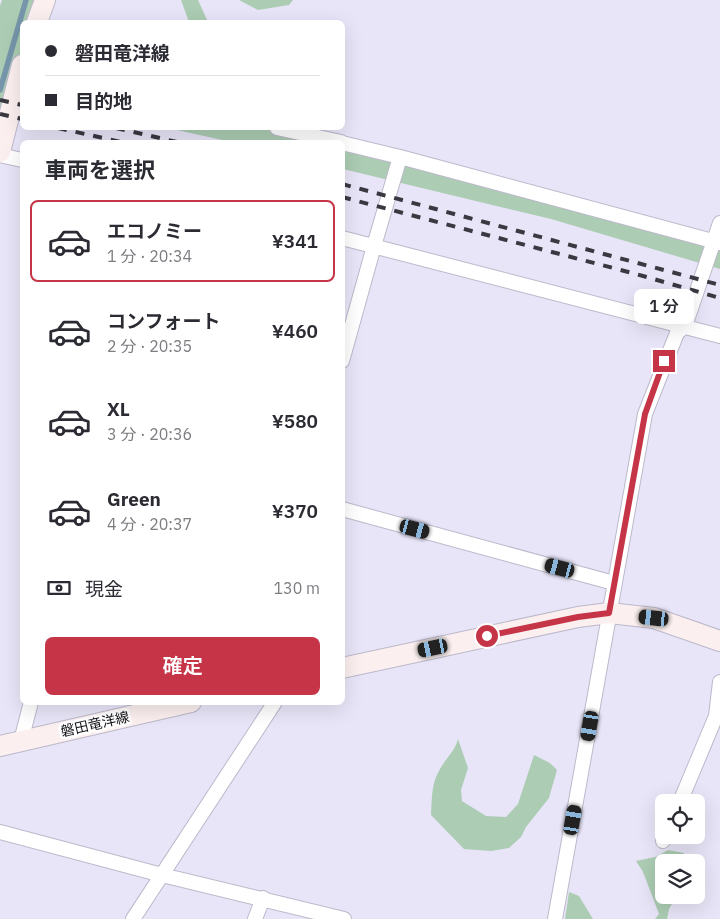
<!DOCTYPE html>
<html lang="ja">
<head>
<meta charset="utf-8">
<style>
	:root { --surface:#fff; --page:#f7f7f7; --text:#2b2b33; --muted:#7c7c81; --line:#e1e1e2; --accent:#c63547 }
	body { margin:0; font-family:"IBM Plex Sans","Noto Sans JP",sans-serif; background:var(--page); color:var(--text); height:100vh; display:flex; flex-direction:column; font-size:19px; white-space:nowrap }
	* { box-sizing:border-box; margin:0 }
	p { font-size:16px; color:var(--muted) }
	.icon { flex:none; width:28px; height:28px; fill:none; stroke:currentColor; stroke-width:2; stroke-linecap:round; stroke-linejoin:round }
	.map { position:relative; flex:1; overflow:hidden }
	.details { position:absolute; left:20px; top:140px; width:325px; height:565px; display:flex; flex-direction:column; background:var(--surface); border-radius:8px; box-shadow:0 5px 20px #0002 }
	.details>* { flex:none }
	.guide { position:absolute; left:20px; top:20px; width:325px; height:110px; border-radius:8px; box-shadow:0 5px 20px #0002; display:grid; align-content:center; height:110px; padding:0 25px; background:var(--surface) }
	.buttons { position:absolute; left:655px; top:794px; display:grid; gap:10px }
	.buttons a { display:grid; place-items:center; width:50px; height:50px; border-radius:8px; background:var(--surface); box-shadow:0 5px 20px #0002; font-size:25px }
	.end { position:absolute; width:22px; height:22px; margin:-11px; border:6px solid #c63547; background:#fff; box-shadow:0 0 0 2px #fff }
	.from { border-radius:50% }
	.bubble { position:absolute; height:35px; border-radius:8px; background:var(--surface); box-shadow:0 5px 20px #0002; font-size:16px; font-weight:600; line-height:35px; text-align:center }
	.car { position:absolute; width:15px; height:30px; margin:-15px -8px; border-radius:6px; box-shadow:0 0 4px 1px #0007; background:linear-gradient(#222 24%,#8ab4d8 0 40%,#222 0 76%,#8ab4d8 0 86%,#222 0) }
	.guide b { display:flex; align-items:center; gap:18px; height:48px; font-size:19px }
	.guide b+b { border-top:1px solid var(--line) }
	.guide i { width:12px; height:12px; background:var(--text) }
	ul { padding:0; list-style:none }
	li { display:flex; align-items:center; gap:15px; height:82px; margin:0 10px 8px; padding:0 15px; border:2px solid transparent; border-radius:8px }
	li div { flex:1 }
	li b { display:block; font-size:19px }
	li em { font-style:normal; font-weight:600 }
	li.current { border-color:var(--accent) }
	li>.icon { width:45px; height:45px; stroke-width:1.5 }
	h2 { padding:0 25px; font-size:22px; line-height:60px }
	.pay { display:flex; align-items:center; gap:12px; height:55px; padding:0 25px; font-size:19px }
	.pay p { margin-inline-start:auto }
	.cta { display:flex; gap:10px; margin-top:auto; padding:10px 25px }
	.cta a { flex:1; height:58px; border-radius:8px; background:var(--accent); color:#fff; font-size:20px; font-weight:600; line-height:58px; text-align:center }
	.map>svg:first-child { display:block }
	.green { fill:#acccb3 }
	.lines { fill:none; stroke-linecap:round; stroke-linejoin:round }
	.stream { stroke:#7796ab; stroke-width:5.5 }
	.street-casing { stroke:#bcb9cb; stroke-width:16 }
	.secondary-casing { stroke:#bcb9cb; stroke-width:22 }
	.street { stroke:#fff; stroke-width:14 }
	.secondary { stroke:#fbefef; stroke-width:20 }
	.rail { stroke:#3a3941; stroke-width:4; stroke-dasharray:9 9; stroke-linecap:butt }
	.route { stroke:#c63547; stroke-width:6 }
	.labels { text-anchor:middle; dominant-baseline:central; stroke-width:5; stroke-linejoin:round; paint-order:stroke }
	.street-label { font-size:14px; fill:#121117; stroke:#fff }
</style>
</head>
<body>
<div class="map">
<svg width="720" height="919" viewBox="0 0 720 919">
	<rect width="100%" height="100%" fill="#e8e5f8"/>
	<path class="green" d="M2,0H45L37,22H22V65L0,151V6Z
		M181,0H198L208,22H189Z
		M239,0H293L289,5L258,10Z
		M168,128H273L336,142H231Z
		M343,144L720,245V269L551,219L343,169Z
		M458,739L468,768L461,790L462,801L486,816L506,817L518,804L534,755L550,763L557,770L549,798L526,827L521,837L509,848L491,851L464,849L431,815C432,800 431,783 440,769C446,758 455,751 458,739Z
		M668,850L684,853L685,862H664V895H677L669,909L667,919H655L659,914L643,872L636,861L655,857Z
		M569,892L579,896L593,919H565Z"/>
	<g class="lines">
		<path class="stream" d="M0,90L26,0"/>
		<defs>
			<path id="street" d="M277,128L341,142
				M342,143L400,157L720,243
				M0,155L22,160
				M342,238L720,336
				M342,361L374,246L400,157
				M342,509L614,583
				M21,741L31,702
				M680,802L716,716L720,682
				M0,832L162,875L344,919
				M663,841L666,835
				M133,919L275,702
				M255,919L263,898
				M555,919L645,414L677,333L685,326L720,223"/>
			<path id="secondary" d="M37,22L45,0
				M0,152L22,65
				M342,668L578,617L609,613L654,618L720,641
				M0,746L191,702"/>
		</defs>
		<use href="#street" class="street-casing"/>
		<use href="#secondary" class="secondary-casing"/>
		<use href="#street" class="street"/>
		<use href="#secondary" class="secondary"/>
		<path class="rail" d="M0,100L22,105
			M0,114L22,119
			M58,128L121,142
			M116,128L177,142
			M342,184L720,285
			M342,197L636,274L720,298"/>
	</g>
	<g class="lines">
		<path class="route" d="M487,636L578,617L609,613L645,414L664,361"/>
	</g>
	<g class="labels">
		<g class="street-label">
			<text transform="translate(95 724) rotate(-13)">磐田竜洋線</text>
		</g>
	</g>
</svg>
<div class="buttons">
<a><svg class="icon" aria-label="locate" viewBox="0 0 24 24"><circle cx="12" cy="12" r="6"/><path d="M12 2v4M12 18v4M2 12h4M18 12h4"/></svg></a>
<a><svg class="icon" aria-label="layers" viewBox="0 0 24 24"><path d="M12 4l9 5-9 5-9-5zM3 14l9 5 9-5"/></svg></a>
</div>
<i class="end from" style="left:487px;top:636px"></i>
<i class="end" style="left:664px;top:361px"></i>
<div class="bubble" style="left:634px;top:289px;width:60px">1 分</div>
<i class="car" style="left:415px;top:529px;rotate:105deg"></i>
<i class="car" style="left:560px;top:568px;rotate:285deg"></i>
<i class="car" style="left:654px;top:618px;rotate:276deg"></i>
<i class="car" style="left:433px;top:648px;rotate:258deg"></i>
<i class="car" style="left:590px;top:726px;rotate:190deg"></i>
<i class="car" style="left:573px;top:820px;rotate:10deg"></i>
<div class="guide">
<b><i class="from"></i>磐田竜洋線</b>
<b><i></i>目的地</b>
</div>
<section class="details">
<h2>車両を選択</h2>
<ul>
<li class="current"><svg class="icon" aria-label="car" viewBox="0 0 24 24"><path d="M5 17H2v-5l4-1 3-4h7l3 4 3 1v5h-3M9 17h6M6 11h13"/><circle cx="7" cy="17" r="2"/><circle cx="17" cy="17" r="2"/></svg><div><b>エコノミー</b><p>1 分 · 20:34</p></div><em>¥341</em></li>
<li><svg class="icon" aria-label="car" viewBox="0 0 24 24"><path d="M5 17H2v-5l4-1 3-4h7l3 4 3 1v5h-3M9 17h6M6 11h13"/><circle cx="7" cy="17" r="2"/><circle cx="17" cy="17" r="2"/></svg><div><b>コンフォート</b><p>2 分 · 20:35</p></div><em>¥460</em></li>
<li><svg class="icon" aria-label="car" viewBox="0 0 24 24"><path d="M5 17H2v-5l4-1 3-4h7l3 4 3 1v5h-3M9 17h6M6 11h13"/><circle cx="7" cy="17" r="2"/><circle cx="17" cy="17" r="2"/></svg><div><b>XL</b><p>3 分 · 20:36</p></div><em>¥580</em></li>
<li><svg class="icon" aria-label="car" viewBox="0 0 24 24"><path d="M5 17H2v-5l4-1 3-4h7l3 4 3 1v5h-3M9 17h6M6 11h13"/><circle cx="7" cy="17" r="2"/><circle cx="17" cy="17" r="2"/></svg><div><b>Green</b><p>4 分 · 20:37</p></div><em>¥370</em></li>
</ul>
<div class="pay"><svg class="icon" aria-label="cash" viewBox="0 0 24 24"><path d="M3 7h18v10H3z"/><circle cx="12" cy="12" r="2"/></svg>現金<p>130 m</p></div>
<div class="cta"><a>確定</a></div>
</section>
</div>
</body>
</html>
